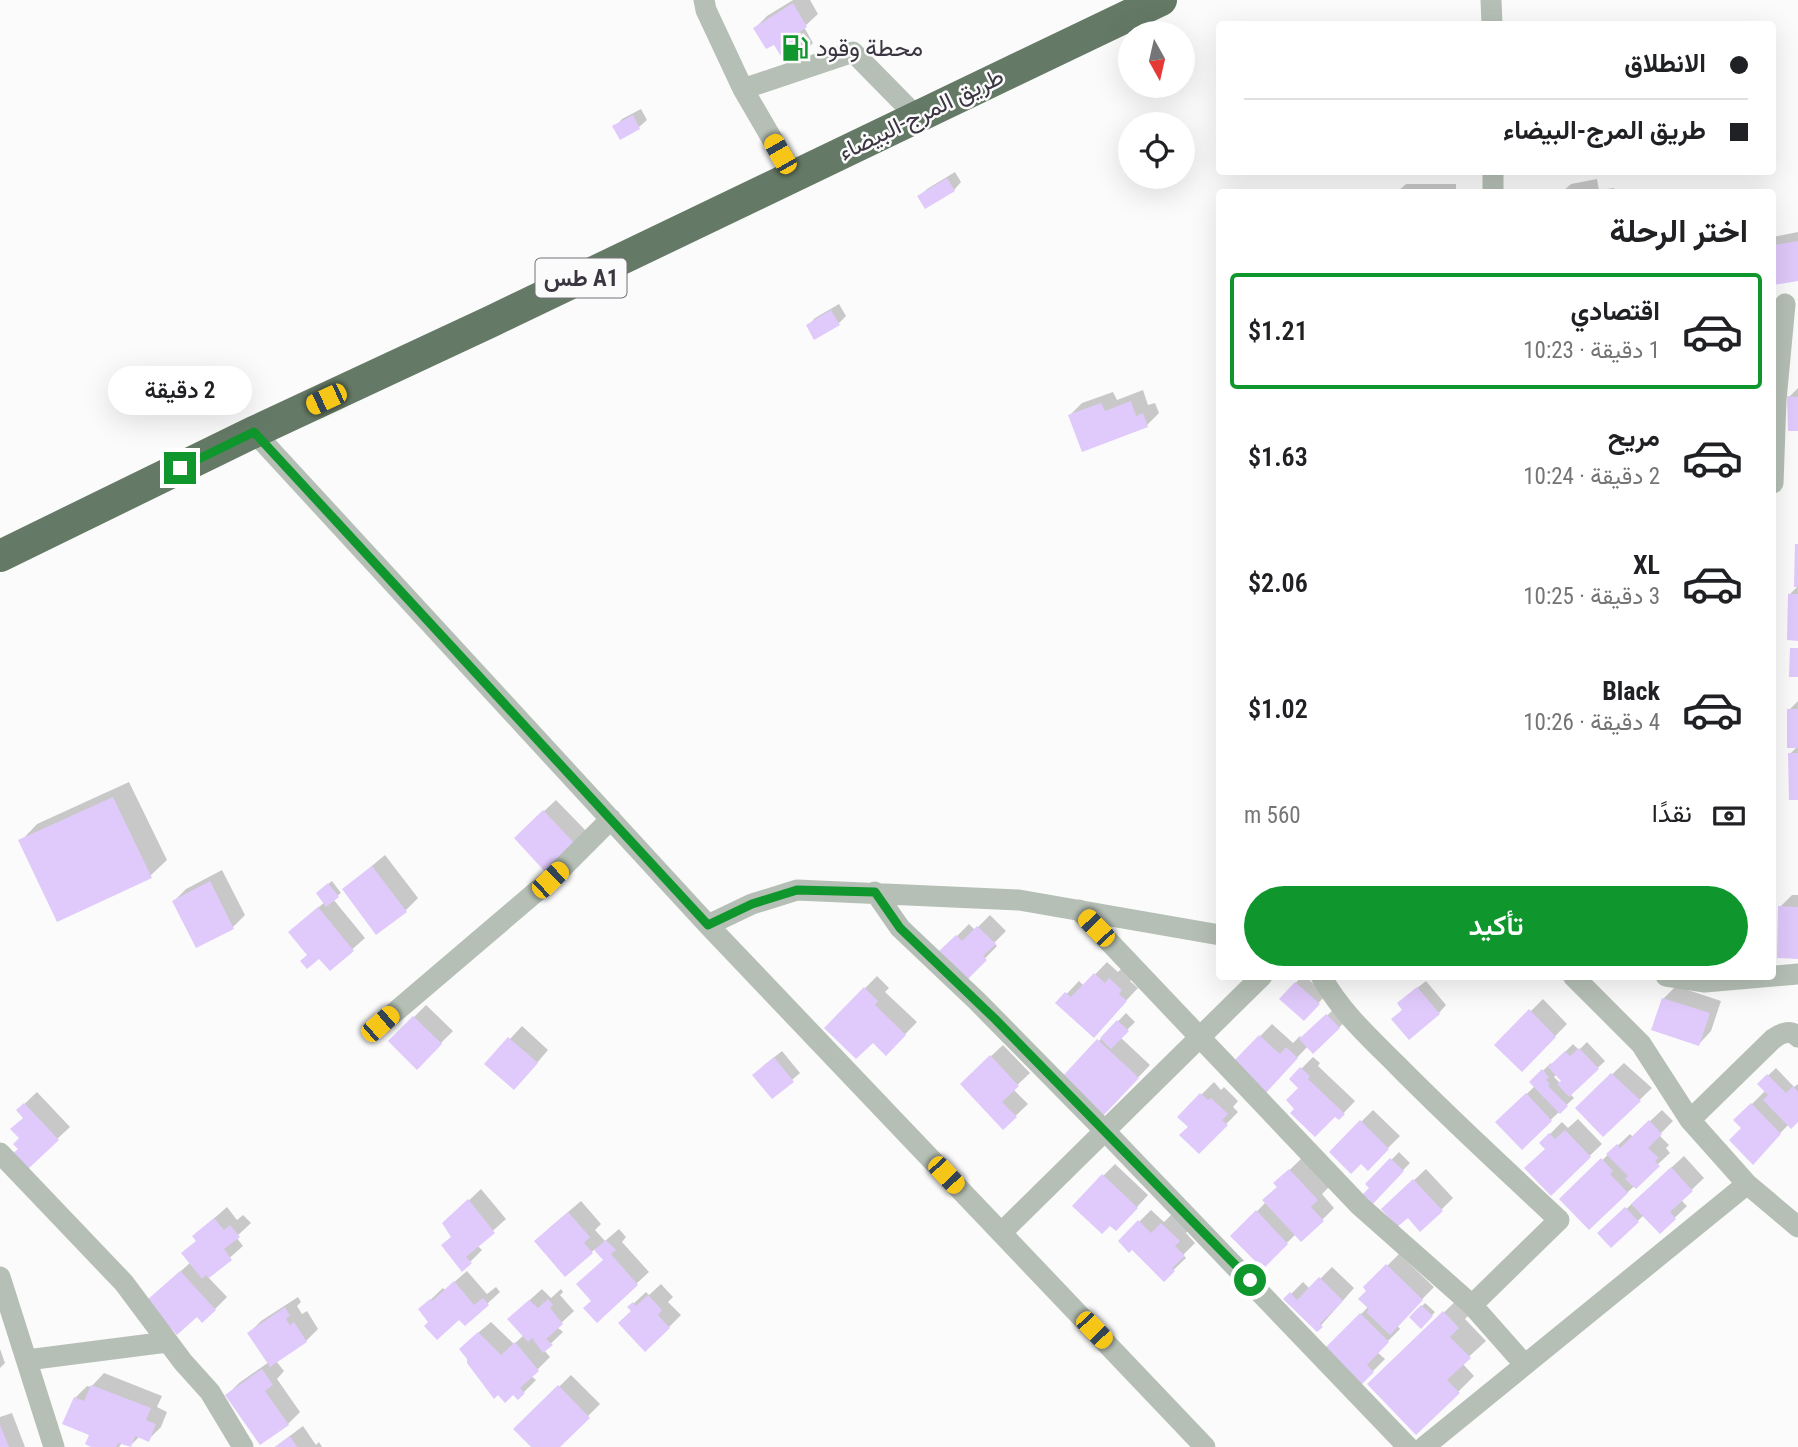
<!DOCTYPE html>
<html lang="ar">
<head>
<meta charset="utf-8">
<style>
	:root { --surface:#fff; --page:#f6f6f6; --text:#202124; --muted:#757577; --line:#e0e0e0; --accent:#0f972d }
	body { margin:0; font-family:"Roboto Condensed",Vazirmatn,sans-serif; background:var(--page); color:var(--text); direction:rtl; height:100vh; display:flex; flex-direction:column; font-size:26px; white-space:nowrap }
	* { box-sizing:border-box; margin:0 }
	p { font-size:23px; color:var(--muted) }
	.icon { flex:none; width:38px; height:38px; fill:none; stroke:currentColor; stroke-width:2; stroke-linecap:round; stroke-linejoin:round }
	.map { position:relative; flex:1; overflow:hidden; direction:ltr }
	.side { position:absolute; left:1216px; top:189px; width:560px; height:791px; display:flex; flex-direction:column; background:var(--surface); border-radius:7px; box-shadow:0 7px 28px #0002; direction:rtl }
	.side>* { flex:none }
	.banner { position:absolute; left:1216px; top:21px; width:560px; height:154px; border-radius:7px; box-shadow:0 7px 28px #0002; direction:rtl; display:grid; align-content:center; height:154px; padding:0 28px; background:var(--surface) }
	.needle { width:46px; rotate:172deg }
	.buttons { position:absolute; left:1118px; top:21px; display:grid; gap:14px }
	.buttons a { display:grid; place-items:center; width:77px; height:77px; border-radius:50%; background:var(--surface); box-shadow:0 7px 28px #0002; font-size:35px }
	.end { position:absolute; width:32px; height:32px; margin:-16px; border:9px solid #0f972d; background:#fff; box-shadow:0 0 0 4px #fff }
	.from { border-radius:50% }
	.bubble { position:absolute; height:49px; border-radius:24px; background:var(--surface); box-shadow:0 7px 28px #0002; font-size:23px; font-weight:600; line-height:49px; text-align:center; direction:rtl }
	.car { position:absolute; width:21px; height:42px; margin:-21px -10px; border-radius:9px; box-shadow:0 0 5px 2px #0007; background:linear-gradient(#f5c518 24%,#345 0 40%,#f5c518 0 76%,#345 0 86%,#f5c518 0) }
	.banner b { display:flex; align-items:center; gap:24px; height:66px; font-size:26px }
	.banner b+b { border-top:2px solid var(--line) }
	.banner i { width:18px; height:18px; background:var(--text) }
	ul { padding:0; list-style:none }
	li { display:flex; align-items:center; gap:21px; height:116px; margin:0 14px 10px; padding:0 14px; border:4px solid transparent; border-radius:7px }
	li div { flex:1 }
	li b { display:block; font-size:26px }
	li em { font-style:normal; font-weight:600 }
	li.current { border-color:var(--accent) }
	li>.icon { width:63px; height:63px; stroke-width:1.5 }
	h2 { padding:0 28px; font-size:32px; line-height:84px }
	.pay { display:flex; align-items:center; gap:18px; height:77px; padding:0 28px; font-size:26px }
	.pay p { margin-inline-start:auto }
	.primary-button { display:flex; gap:14px; margin-top:auto; padding:14px 28px }
	.primary-button a { flex:1; height:80px; border-radius:42px; background:var(--accent); color:#fff; font-size:28px; font-weight:600; line-height:80px; text-align:center }
	.map>svg:first-child { display:block }
	.shadow { fill:#0003; fill-rule:evenodd }
	.building { fill:#e0c9fb }
	.lines { fill:none; stroke-linecap:round; stroke-linejoin:round }
	.minor { stroke:#b5bfb5; stroke-width:21 }
	.highway { stroke:#657a66; stroke-width:32 }
	.route { stroke:#0f972d; stroke-width:9 }
	.labels { text-anchor:middle; dominant-baseline:central; stroke-width:5; stroke-linejoin:round; paint-order:stroke }
	.shield { fill:#fbfbfb; stroke:#757179; stroke-width:2 }
	.shield-label { font-size:23px; font-weight:bold; fill:#3b3641 }
	.poi-label { font-size:24px; fill:#3b3641; stroke:#fbfbfb; text-anchor:start }
	.street-label { font-size:24px; fill:#3b3641; stroke:#fbfbfb }
</style>
</head>
<body>
<div class="map">
<svg width="1798" height="1447" viewBox="0 0 1798 1447">
	<rect width="100%" height="100%" fill="#fbfbfb"/>
	<path class="shadow" d="M793,0H810L818,14L804,27L813,43L801,55L788,64L774,42L755,28L767,16Z
		M641,109L647,120L639,127L620,137L615,127L622,119Z
		M955,172L961,182L954,190L919,197L927,189Z
		M1597,179L1599,190L1614,188L1615,192H1562L1571,184Z
		M1406,184H1456V192H1397Z
		M1798,232V279L1773,284V237Z
		M839,304L846,316L839,323L808,326L815,318Z
		M1798,388V429L1789,397Z
		M1143,390L1148,405L1155,403L1159,413L1147,425L1070,415L1082,403L1113,392L1117,400Z
		M1798,586V639L1789,595Z
		M1798,701V798L1790,754L1798,746L1789,710Z
		M129,782L167,860L150,876L21,841L37,824Z
		M556,800L589,834L549,872L528,826Z
		M385,855L418,898L406,910L344,889Z
		M222,870L245,915L233,927L174,901L186,889Z
		M332,881L341,893L333,899L365,938L330,969L320,956L309,954L303,920L325,902L321,890Z
		M1792,895H1798V957L1780,907Z
		M990,915L1006,931L994,943L997,946L967,977L941,952L969,924L975,930Z
		M1107,962L1118,972L1122,968L1133,977L1130,981L1138,988L1105,1023L1058,1003L1079,981L1084,986Z
		M877,976L889,988L885,992L917,1022L886,1054L873,1041L826,1028Z
		M1302,976H1305L1326,995L1311,1011L1281,999Z
		M1426,981L1446,1005L1439,1013L1404,1009L1407,996Z
		M1676,986L1721,1001L1711,1031L1699,1044L1654,1029L1664,998Z
		M1543,999L1567,1024L1522,1070L1497,1045Z
		M426,1005L453,1031L417,1067L390,1041Z
		M1335,1008L1347,1020L1313,1052L1308,1046L1276,1080L1233,1064L1272,1024L1293,1043L1300,1036L1302,1039Z
		M1126,1013L1135,1022L1120,1037L1150,1065L1114,1103L1063,1078Z
		M522,1026L548,1050L526,1076L487,1064Z
		M1587,1042L1605,1061L1570,1094L1574,1098L1522,1147L1497,1122L1535,1086L1531,1082L1551,1063L1552,1065L1573,1044L1579,1050ZM1557,1074L1563,1081L1560,1083L1554,1077Z
		M1003,1045L1030,1073L1013,1089L1028,1104L1003,1128L974,1072Z
		M782,1051L800,1073L792,1080L762,1067Z
		M1313,1057L1320,1063L1318,1066L1355,1101L1339,1118L1335,1115L1297,1109L1300,1087L1291,1079Z
		M1624,1063L1652,1088L1603,1135L1577,1108Z
		M1776,1068L1794,1087L1798,1084V1120L1789,1124L1753,1162L1743,1128L1736,1120L1766,1090L1759,1084Z
		M1214,1082L1221,1090L1224,1087L1238,1101L1233,1107L1238,1112L1199,1152L1190,1127L1179,1117Z
		M37,1092L70,1127L28,1166L21,1138L25,1118L18,1110Z
		M1373,1110L1400,1136L1368,1168L1361,1161L1331,1152Z
		M1662,1110L1673,1121L1659,1135L1669,1145L1666,1148L1670,1153L1589,1228L1561,1199L1630,1134L1633,1137Z
		M1578,1119L1602,1144L1551,1193L1547,1148L1541,1143L1562,1122L1568,1128Z
		M1399,1152L1410,1163L1370,1204L1371,1188L1368,1184Z
		M1684,1156L1704,1178L1681,1200L1687,1206L1660,1232L1644,1215L1611,1246L1600,1233Z
		M1302,1158L1329,1187L1322,1194L1334,1208L1322,1220L1296,1234L1263,1266L1233,1236L1266,1202L1279,1187L1276,1183Z
		M1115,1164L1148,1195L1128,1217L1103,1176Z
		M1426,1169L1453,1198L1441,1210L1395,1198Z
		M481,1189L506,1219L477,1245L482,1250L463,1269L453,1236L444,1224Z
		M581,1201L601,1224L595,1230L605,1241L619,1229L626,1237L622,1242L649,1272L597,1320L593,1300L605,1260L595,1249L565,1275L548,1229Z
		M227,1207L237,1220L243,1215L251,1223L236,1237L243,1246L208,1277L227,1297L215,1309L161,1289L191,1262L197,1240L194,1236Z
		M1151,1210L1164,1222L1174,1212L1190,1228L1186,1233L1195,1243L1183,1255L1186,1258L1164,1279L1132,1248L1120,1241Z
		M1399,1254L1434,1287L1397,1325L1400,1329L1377,1352L1385,1359L1361,1383L1327,1349L1368,1307L1366,1287Z
		M1332,1267L1354,1288L1317,1330L1286,1299L1303,1282L1310,1289Z
		M467,1271L487,1294L496,1287L500,1292L465,1324L460,1317L431,1322L420,1310L443,1288L445,1290Z
		M661,1284L673,1297L668,1302L681,1315L669,1327L630,1307L646,1292L649,1295Z
		M542,1289L551,1298L561,1289L563,1292L560,1295L574,1311L557,1327L563,1332L544,1350L550,1357L531,1376L536,1380L518,1398L473,1337L491,1322L514,1344L524,1335L522,1307Z
		M1461,1296L1474,1310L1465,1319L1486,1341L1462,1363L1474,1376L1458,1392L1386,1368Z
		M298,1297L301,1302L297,1306L302,1314L307,1311L318,1329L306,1341L276,1361L284,1371L277,1379L300,1412L288,1424L227,1395L239,1383L269,1362L249,1333L261,1321Z
		M1425,1303L1435,1312L1421,1327L1411,1317Z
		M0,1349L5,1363L0,1368Z
		M104,1373L162,1396L157,1407L167,1412L161,1427L149,1439L140,1436L130,1446L122,1443L119,1447H96L75,1398L87,1386L91,1387Z
		M571,1375L600,1404L557,1447H534L516,1429Z
		M12,1413L25,1447H0V1417Z
		M303,1426L316,1445L319,1442L322,1447H275Z"/>
	<path class="building" d="M793,3L807,27L790,38L802,57L787,66L774,45L766,49L753,28Z
		M633,115L640,129L620,140L612,126Z
		M947,178L955,191L925,209L917,196Z
		M1798,241V281L1773,285V245Z
		M831,310L840,325L814,340L806,325Z
		M1787,396L1798,397V431H1788Z
		M1131,401L1136,416L1143,413L1148,427L1082,452L1068,415L1101,403L1105,411Z
		M1795,544H1798V587H1794Z
		M1788,594H1798V641L1787,640Z
		M1790,648H1798V677H1789Z
		M1787,709H1798V748H1787Z
		M1788,753H1798V800H1789Z
		M113,797L152,878L57,922L18,840Z
		M543,810L578,847L548,875L514,838Z
		M372,866L407,912L376,935L342,889Z
		M210,881L234,929L196,948L172,901Z
		M328,883L339,897L326,907L316,893Z
		M1778,906L1798,907V959L1777,958Z
		M318,907L354,951L330,971L319,959L307,969L300,961L307,955L288,932Z
		M977,926L996,944L983,956L987,960L967,980L938,952L956,935L962,941Z
		M1094,973L1105,983L1109,978L1122,990L1119,994L1127,1001L1094,1038L1055,1003L1065,992L1071,997Z
		M1295,982L1320,1004L1304,1021L1279,999Z
		M864,987L878,1001L875,1005L906,1035L886,1056L873,1043L856,1059L824,1028Z
		M1417,987L1440,1014L1409,1040L1391,1019L1402,1010L1397,1003Z
		M1662,998L1710,1013L1699,1046L1651,1030Z
		M1529,1009L1556,1037L1522,1072L1494,1045Z
		M1326,1014L1340,1028L1313,1054L1299,1039Z
		M413,1016L442,1044L417,1070L388,1041Z
		M1117,1020L1129,1031L1111,1049L1100,1038Z
		M1259,1035L1280,1054L1286,1047L1298,1058L1264,1095L1231,1064Z
		M508,1037L538,1063L514,1090L484,1064Z
		M1097,1039L1139,1078L1102,1117L1061,1078Z
		M1579,1048L1599,1069L1569,1097L1557,1084L1561,1081L1548,1067L1565,1051L1570,1056Z
		M990,1055L1019,1086L1002,1102L1017,1117L1003,1130L960,1084Z
		M774,1057L794,1082L772,1099L752,1075Z
		M1300,1067L1310,1076L1308,1079L1345,1114L1339,1120L1335,1117L1315,1137L1290,1113L1294,1109L1286,1100L1298,1088L1289,1079Z
		M1542,1069L1549,1077L1546,1080L1550,1084L1548,1086L1568,1106L1560,1114L1529,1082Z
		M1611,1073L1641,1101L1603,1137L1575,1108Z
		M1767,1074L1786,1093L1793,1086L1798,1092V1122L1791,1129L1763,1100L1768,1095L1757,1084Z
		M1200,1093L1208,1100L1211,1098L1228,1114L1222,1120L1228,1125L1199,1154L1179,1135L1188,1127L1177,1117Z
		M1526,1093L1552,1121L1522,1150L1495,1122Z
		M24,1103L59,1140L28,1169L13,1153L18,1149L13,1144L19,1138L10,1129L23,1118L16,1110Z
		M1751,1103L1781,1134L1753,1165L1729,1140L1741,1128L1733,1120Z
		M1360,1120L1389,1149L1368,1171L1361,1164L1351,1174L1329,1152Z
		M1649,1120L1662,1134L1648,1148L1659,1158L1655,1161L1660,1166L1636,1189L1625,1179L1628,1176L1606,1154L1617,1144L1620,1148Z
		M1565,1130L1591,1157L1551,1196L1524,1168L1545,1149L1539,1143L1549,1133L1555,1139Z
		M1390,1158L1404,1171L1370,1207L1360,1197L1369,1188L1365,1184Z
		M1601,1158L1613,1171L1610,1174L1628,1193L1589,1230L1559,1199Z
		M1671,1167L1693,1191L1670,1212L1676,1219L1660,1234L1631,1204Z
		M1289,1169L1318,1200L1311,1207L1324,1221L1301,1242L1262,1200L1277,1187L1273,1183Z
		M1102,1174L1138,1208L1116,1231L1110,1226L1102,1234L1072,1206Z
		M1413,1179L1443,1211L1420,1232L1408,1218L1397,1227L1381,1209Z
		M468,1199L495,1233L466,1257L472,1263L462,1272L441,1245L451,1237L442,1223Z
		M1625,1207L1639,1222L1611,1248L1597,1233Z
		M1256,1210L1288,1244L1263,1269L1230,1236Z
		M568,1212L590,1237L584,1243L593,1253L565,1277L534,1241Z
		M214,1218L224,1230L230,1225L240,1237L224,1249L232,1260L209,1278L206,1275L202,1279L181,1253L196,1241L192,1236Z
		M1138,1220L1151,1233L1161,1223L1180,1241L1175,1246L1185,1256L1172,1268L1175,1271L1164,1282L1132,1250L1129,1253L1118,1241Z
		M606,1240L616,1250L611,1254L638,1285L597,1323L583,1308L591,1301L576,1284L603,1260L594,1250Z
		M1386,1264L1423,1300L1390,1335L1366,1312L1369,1309L1358,1299L1366,1291L1363,1287Z
		M180,1271L216,1310L202,1323L197,1317L177,1335L146,1301Z
		M1319,1277L1343,1301L1320,1324L1323,1327L1317,1332L1283,1299L1290,1292L1297,1300Z
		M454,1281L474,1305L483,1298L489,1305L465,1326L459,1320L437,1340L424,1326L428,1322L418,1309L430,1299L432,1301Z
		M648,1295L662,1310L658,1315L670,1328L645,1352L618,1323L631,1311L627,1307L633,1302L636,1306Z
		M548,1299L553,1305L550,1308L563,1324L546,1339L553,1345L543,1353L532,1338L528,1342L507,1319L529,1300L538,1308Z
		M1421,1305L1433,1316L1421,1329L1409,1317Z
		M285,1307L290,1316L286,1319L290,1325L294,1322L307,1342L270,1367L247,1333Z
		M1443,1311L1459,1328L1450,1337L1471,1358L1447,1380L1460,1393L1416,1435L1367,1384Z
		M1360,1313L1389,1342L1367,1365L1374,1372L1361,1385L1324,1349Z
		M478,1332L501,1355L515,1342L539,1371L520,1388L525,1393L518,1400L513,1395L505,1403L498,1395L494,1399L467,1363V1359L459,1349Z
		M262,1369L273,1385L265,1391L289,1425L260,1445L225,1395Z
		M91,1385L151,1408L146,1420L156,1424L149,1442L135,1436L131,1447L118,1443L116,1447H91L85,1444L89,1435L62,1424L74,1397L84,1401Z
		M558,1385L590,1418L560,1447H531L513,1429Z
		M0,1425L9,1447H0Z
		M290,1436L297,1447H275Z"/>
	<g class="lines">
		<path class="minor" d="M704,0L706,10L743,89L793,175
			M1491,0L1492,24
			M743,89L853,52L916,116
			M1493,192V172
			M254,432L708,925L1205,1447
			M1773,483L1776,400L1785,304
			M875,892L900,928L977,1001L1106,1132L1408,1447
			M1079,910L1360,1206L1472,1305L1525,1365
			M708,925L752,904L797,890L1019,900L1220,935
			M1321,976C1341,1012 1369,1037 1397,1065C1449,1118 1505,1169 1559,1220L1472,1305
			M1573,976L1641,1044L1690,1120L1747,1184L1798,1227
			M1666,976L1705,982L1798,974
			M381,1024L550,880L611,819
			M1690,1120L1773,1039C1781,1033 1791,1029 1798,1037
			M0,1153L124,1283L183,1362L210,1392L243,1447
			M1001,1233L1262,976
			M0,1277L54,1447
			M27,1360L167,1342
			M1424,1447L1747,1184"/>
		<path class="highway" d="M0,556L254,432L492,321L1161,0"/>
	</g>
	<g class="lines">
		<path class="route" d="M180,468L254,432L708,925L752,904L797,890L875,892L900,928L995,1019L1250,1280"/>
	</g>
	<defs>
		<symbol id="fuel-bare" viewBox="-9 -9 18 18"><path d="M-5.5-6h7V0h2V4h1.3V-2.5L3-4.5l.8-.8L6-3V5H2.5V1h-1V6h-7ZM-4.2-4.7v3.2H.2V-4.7Z" fill="#0f972d" stroke="#fbfbfb" stroke-width="2.5" paint-order="stroke"/></symbol>
	</defs>
	<g fill-rule="evenodd">
		<use href="#fuel-bare" x="776" y="29" width="38" height="38"/>
	</g>
	<g class="labels">
		<rect class="shield" x="535.5" y="258.5" width="91" height="39" rx="5"/>
		<g class="shield-label">
			<text x="581" y="278">طس A1</text>
		</g>
		<g class="poi-label">
			<text x="816" y="48">محطة وقود</text>
		</g>
		<g class="street-label">
			<text transform="translate(921 114) rotate(-26)">طريق المرج-البيضاء</text>
		</g>
	</g>
</svg>
<div class="buttons">
<a><svg class="needle" viewBox="-14 -14 28 28"><path d="M0-13l5 13h-10z" fill="#e53935"/><path d="M0 13l5-13h-10z" fill="#757577"/></svg></a>
<a><svg class="icon" aria-label="locate" viewBox="0 0 24 24"><circle cx="12" cy="12" r="6"/><path d="M12 2v4M12 18v4M2 12h4M18 12h4"/></svg></a>
</div>
<i class="end from" style="left:1250px;top:1280px"></i>
<i class="end" style="left:180px;top:468px"></i>
<div class="bubble" style="left:108px;top:366px;width:144px">2 دقيقة</div>
<i class="car" style="left:780px;top:154px;rotate:330deg"></i>
<i class="car" style="left:326px;top:399px;rotate:245deg"></i>
<i class="car" style="left:550px;top:880px;rotate:46deg"></i>
<i class="car" style="left:1096px;top:928px;rotate:316deg"></i>
<i class="car" style="left:380px;top:1024px;rotate:49deg"></i>
<i class="car" style="left:946px;top:1175px;rotate:137deg"></i>
<i class="car" style="left:1094px;top:1330px;rotate:136deg"></i>
<div class="banner">
<b><i class="from"></i>الانطلاق</b>
<b><i></i>طريق المرج-البيضاء</b>
</div>
<section class="side">
<h2>اختر الرحلة</h2>
<ul>
<li class="current"><svg class="icon" aria-label="car" viewBox="0 0 24 24"><path d="M5 17H2v-5l4-1 3-4h7l3 4 3 1v5h-3M9 17h6M6 11h13"/><circle cx="7" cy="17" r="2"/><circle cx="17" cy="17" r="2"/></svg><div><b>اقتصادي</b><p>1 دقيقة · 10:23</p></div><em>$1.21</em></li>
<li><svg class="icon" aria-label="car" viewBox="0 0 24 24"><path d="M5 17H2v-5l4-1 3-4h7l3 4 3 1v5h-3M9 17h6M6 11h13"/><circle cx="7" cy="17" r="2"/><circle cx="17" cy="17" r="2"/></svg><div><b>مريح</b><p>2 دقيقة · 10:24</p></div><em>$1.63</em></li>
<li><svg class="icon" aria-label="car" viewBox="0 0 24 24"><path d="M5 17H2v-5l4-1 3-4h7l3 4 3 1v5h-3M9 17h6M6 11h13"/><circle cx="7" cy="17" r="2"/><circle cx="17" cy="17" r="2"/></svg><div><b>XL</b><p>3 دقيقة · 10:25</p></div><em>$2.06</em></li>
<li><svg class="icon" aria-label="car" viewBox="0 0 24 24"><path d="M5 17H2v-5l4-1 3-4h7l3 4 3 1v5h-3M9 17h6M6 11h13"/><circle cx="7" cy="17" r="2"/><circle cx="17" cy="17" r="2"/></svg><div><b>Black</b><p>4 دقيقة · 10:26</p></div><em>$1.02</em></li>
</ul>
<div class="pay"><svg class="icon" aria-label="cash" viewBox="0 0 24 24"><path d="M3 7h18v10H3z"/><circle cx="12" cy="12" r="2"/></svg>نقدًا<p>560 m</p></div>
<div class="primary-button"><a>تأكيد</a></div>
</section>
</div>
</body>
</html>
